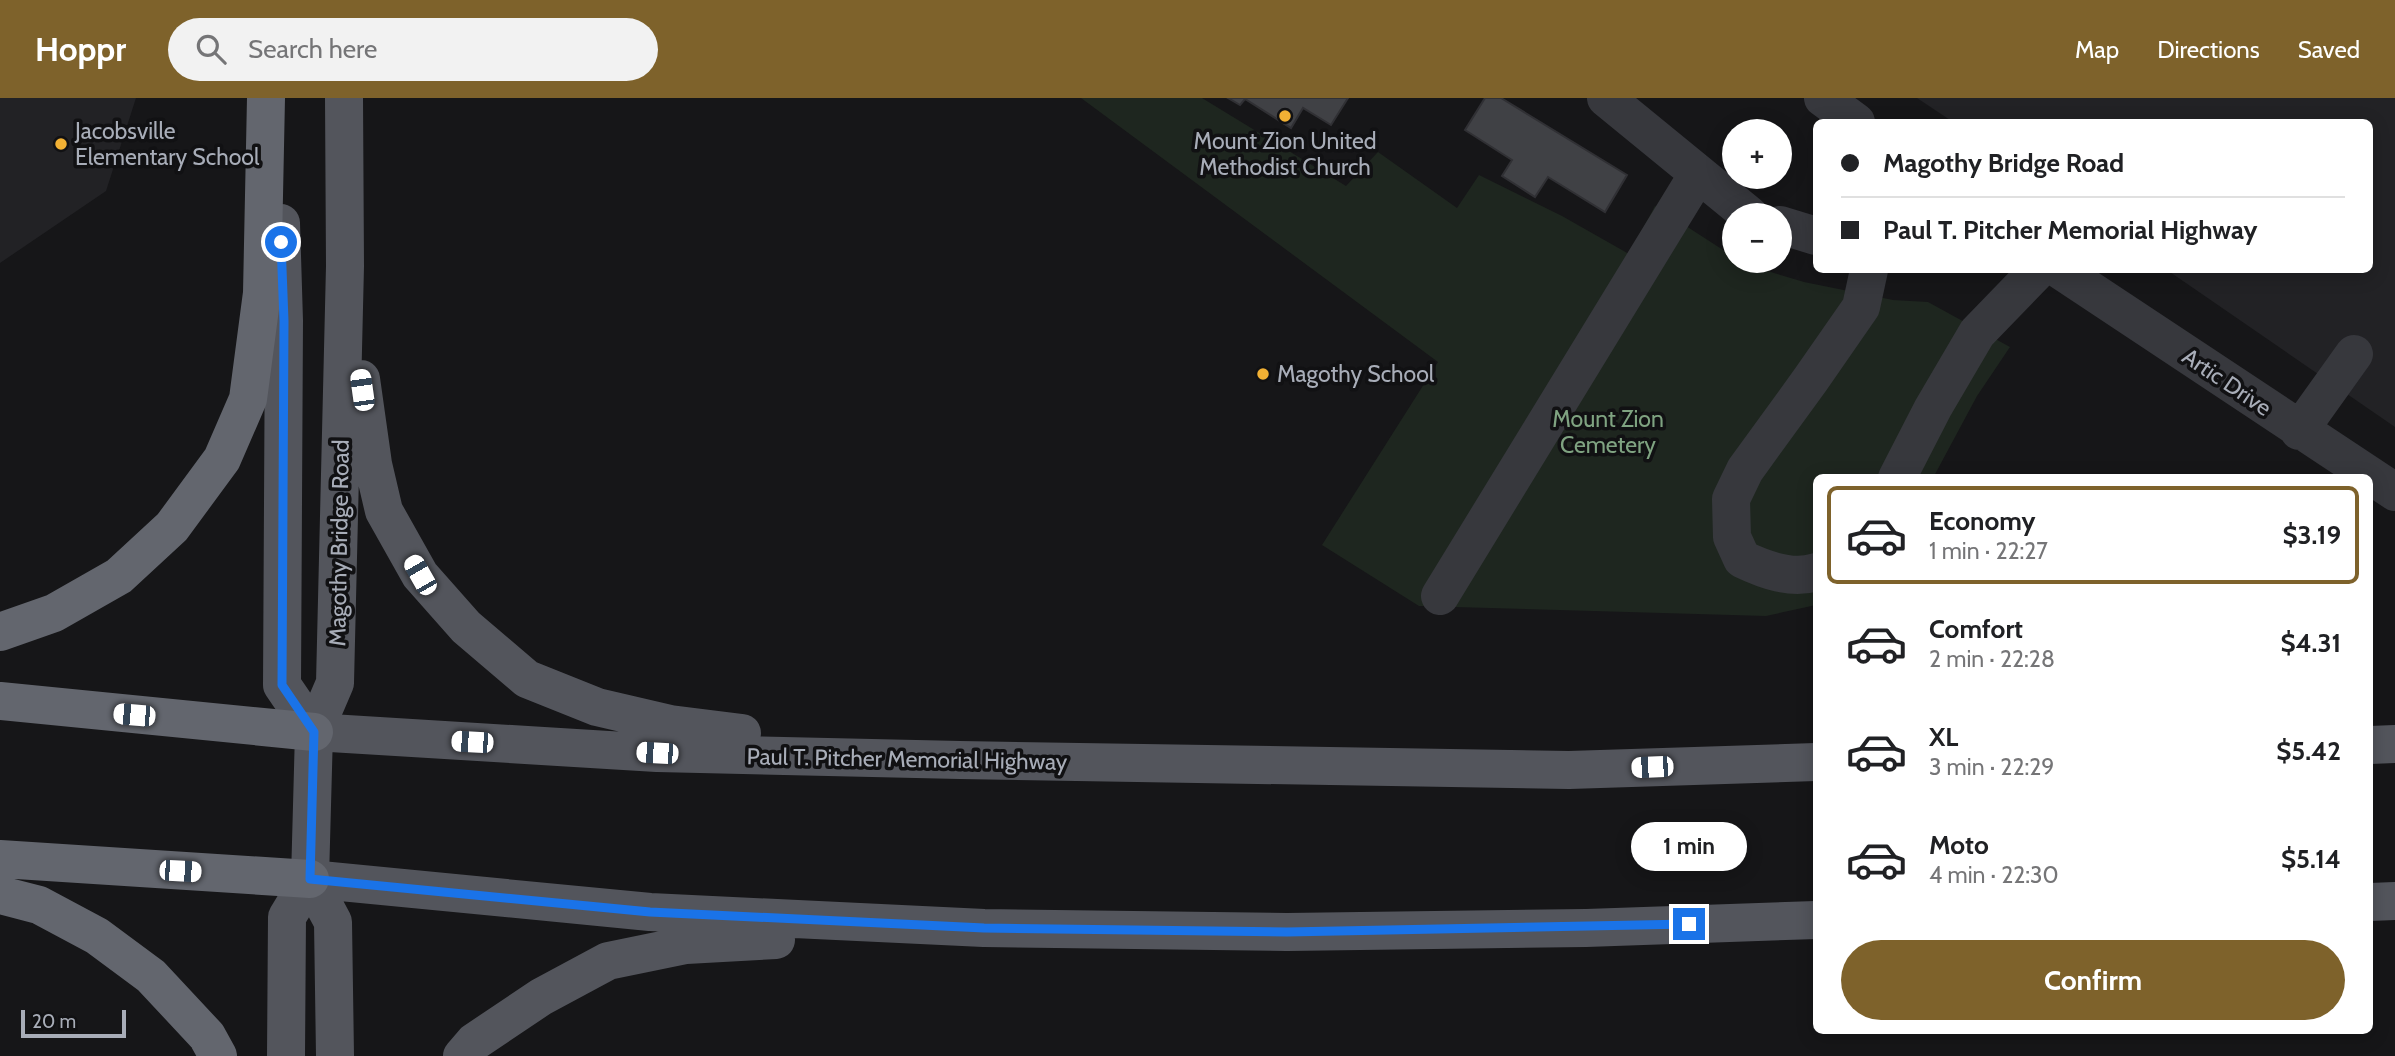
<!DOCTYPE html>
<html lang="en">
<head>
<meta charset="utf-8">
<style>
	:root { --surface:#fff; --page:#f2f2f2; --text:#202124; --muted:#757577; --line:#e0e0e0; --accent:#7e622b }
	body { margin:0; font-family:Cabin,sans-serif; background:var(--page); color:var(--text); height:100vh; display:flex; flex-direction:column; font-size:26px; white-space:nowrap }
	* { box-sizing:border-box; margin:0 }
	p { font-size:23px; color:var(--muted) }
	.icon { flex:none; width:38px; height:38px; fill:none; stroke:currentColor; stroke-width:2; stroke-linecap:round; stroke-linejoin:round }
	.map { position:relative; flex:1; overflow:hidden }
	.panel { position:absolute; left:1813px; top:376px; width:560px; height:560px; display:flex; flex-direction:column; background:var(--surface); border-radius:10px; box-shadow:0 4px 18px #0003 }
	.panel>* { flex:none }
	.top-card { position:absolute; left:1813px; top:21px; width:560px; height:154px; border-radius:10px; box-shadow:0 4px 18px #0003; display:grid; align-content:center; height:154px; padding:0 28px; background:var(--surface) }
	.controls { position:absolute; left:1722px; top:21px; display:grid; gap:14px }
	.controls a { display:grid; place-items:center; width:70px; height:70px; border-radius:50%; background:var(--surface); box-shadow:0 4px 18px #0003; font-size:35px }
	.scale { position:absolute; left:21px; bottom:18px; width:105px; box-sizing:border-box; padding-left:7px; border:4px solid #a8adb8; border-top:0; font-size:19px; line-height:24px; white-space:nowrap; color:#a8adb8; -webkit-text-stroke:5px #111113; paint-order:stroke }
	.end { position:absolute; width:32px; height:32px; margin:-16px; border:9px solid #1a73e8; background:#fff; box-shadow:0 0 0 4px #fff }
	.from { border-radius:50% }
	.bubble { position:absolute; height:49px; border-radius:24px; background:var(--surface); box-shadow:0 4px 18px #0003; font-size:23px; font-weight:700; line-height:49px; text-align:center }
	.car { position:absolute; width:21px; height:42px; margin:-21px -10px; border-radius:9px; box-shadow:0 0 5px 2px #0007; background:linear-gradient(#fff 24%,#345 0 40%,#fff 0 76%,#345 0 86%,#fff 0) }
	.top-card b { display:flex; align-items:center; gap:24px; height:66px; font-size:26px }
	.top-card b+b { border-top:2px solid var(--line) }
	.top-card i { width:18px; height:18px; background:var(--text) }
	ul { padding:12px 0 0; list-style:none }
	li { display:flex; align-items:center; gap:21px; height:98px; margin:0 14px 10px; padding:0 14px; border:4px solid transparent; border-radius:10px }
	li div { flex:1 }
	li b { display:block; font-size:26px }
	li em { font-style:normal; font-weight:700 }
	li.active { border-color:var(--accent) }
	li>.icon { width:63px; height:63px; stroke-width:1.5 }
	.action { display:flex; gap:14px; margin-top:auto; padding:14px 28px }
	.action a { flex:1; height:80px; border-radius:42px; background:var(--accent); color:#fff; font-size:28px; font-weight:700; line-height:80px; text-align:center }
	header { display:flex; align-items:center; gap:42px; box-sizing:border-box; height:98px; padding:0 35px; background:var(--accent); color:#fff }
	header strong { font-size:33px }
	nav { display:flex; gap:38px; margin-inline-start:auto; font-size:24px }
	.search { width:490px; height:63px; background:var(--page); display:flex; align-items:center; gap:18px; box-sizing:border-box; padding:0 24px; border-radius:38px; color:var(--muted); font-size:26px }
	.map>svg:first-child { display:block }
	.built { fill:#222225 }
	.green { fill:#1e261f }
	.building { fill:#404145; stroke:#303034; stroke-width:2 }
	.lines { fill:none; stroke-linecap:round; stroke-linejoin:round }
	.minor { stroke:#37383d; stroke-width:38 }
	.major { stroke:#53555c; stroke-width:38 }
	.highway { stroke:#63666e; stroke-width:38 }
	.route { stroke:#1a73e8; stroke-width:9 }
	.poi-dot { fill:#f2b134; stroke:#111113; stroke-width:2.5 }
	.labels { text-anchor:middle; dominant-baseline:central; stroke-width:7; stroke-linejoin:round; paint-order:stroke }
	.poi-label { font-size:23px; fill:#a8adb8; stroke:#111113; text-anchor:start }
	.street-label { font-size:23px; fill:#a8adb8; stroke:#111113 }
	.park-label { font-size:23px; fill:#7fa381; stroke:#111113 }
</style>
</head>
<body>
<header>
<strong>Hoppr</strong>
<div class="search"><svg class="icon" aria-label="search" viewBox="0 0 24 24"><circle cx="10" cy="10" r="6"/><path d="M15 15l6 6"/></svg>Search here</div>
<nav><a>Map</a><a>Directions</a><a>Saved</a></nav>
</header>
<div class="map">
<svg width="2395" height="958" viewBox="0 0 2395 958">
	<rect width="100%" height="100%" fill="#161618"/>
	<path class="built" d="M0,0H136L106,93L0,165Z
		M1917,0H2395V329L2167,172H2370V24H1953Z"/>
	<path class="green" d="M1081,0H1202L1346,88L1378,54L1457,110L1479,77L1562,118L1629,156L1655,108L1734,159V163L1804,184L1893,202L1928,204L2010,249L1977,298L1933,380H1816V507L1766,518L1419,508L1322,447L1438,264Z"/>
	<path class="building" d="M1228,0H1348L1331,27L1303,10L1291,30L1245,1L1240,7Z
		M1485,0H1501L1627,77L1605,114L1548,79L1535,99L1502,78L1512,62L1465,32Z"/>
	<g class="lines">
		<path class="minor" d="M1606,0L1749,117
			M1823,0L1856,24
			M1780,127L1816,138
			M2060,172L2395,394
			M2299,333L2354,256
			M1897,380L1933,310L1977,235L2038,172
			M1816,474C1792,482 1765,472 1742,461L1732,439L1731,401L1745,372L1811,281L1861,209L1869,172
			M1440,498L1698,76"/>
		<path class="major" d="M281,125L284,223L282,587L314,634
			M361,281L373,366L384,413L420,477L466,529L527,581L597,609L670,626L742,635
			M314,634L657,655L960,662L1569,672L1816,664
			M2370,647L2395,646
			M310,781L650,814L984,830L1287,834L1586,830L1816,822
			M2370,804L2395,803
			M286,958L287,819L310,781
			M335,958L333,824L310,781L314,634L335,585L345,168L344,0
			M462,958L474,944L541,899L608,863L686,847L776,842"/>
		<path class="highway" d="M0,534L54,515L119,478L172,429L222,361L248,301L262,195L266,0
			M0,603L314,634
			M0,761L310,781
			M0,797L39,807L97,838L151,878L207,938L218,958"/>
	</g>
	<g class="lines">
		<path class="route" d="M281,144L284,223L282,587L314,634L310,781L650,814L984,830L1287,834L1689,826"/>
	</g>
	<g class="poi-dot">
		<circle cx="1285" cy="18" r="7"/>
		<circle cx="61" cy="46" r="7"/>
		<circle cx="1263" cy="276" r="7"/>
	</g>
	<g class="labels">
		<g class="poi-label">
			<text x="75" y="33">Jacobsville<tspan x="75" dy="26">Elementary School</tspan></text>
			<text x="1285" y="43" text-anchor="middle">Mount Zion United<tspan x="1285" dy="26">Methodist Church</tspan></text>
			<text x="1277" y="276">Magothy School</text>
		</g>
		<g class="street-label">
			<text transform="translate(2227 284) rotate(34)">Artic Drive</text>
			<text transform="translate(339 445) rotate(-89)">Magothy Bridge Road</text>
			<text transform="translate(907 661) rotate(1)">Paul T. Pitcher Memorial Highway</text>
		</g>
		<g class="park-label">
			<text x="1608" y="321">Mount Zion<tspan x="1608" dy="26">Cemetery</tspan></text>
		</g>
	</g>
</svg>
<div class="controls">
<a>+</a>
<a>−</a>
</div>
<div class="scale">20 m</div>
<i class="end from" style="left:281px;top:144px"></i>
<i class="end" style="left:1689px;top:826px"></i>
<div class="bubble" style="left:1631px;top:724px;width:116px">1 min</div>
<i class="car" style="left:362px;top:292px;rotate:352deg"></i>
<i class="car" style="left:420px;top:477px;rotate:330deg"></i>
<i class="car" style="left:134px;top:617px;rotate:275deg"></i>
<i class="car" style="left:472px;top:644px;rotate:273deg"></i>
<i class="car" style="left:657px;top:655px;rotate:273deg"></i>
<i class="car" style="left:1652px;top:669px;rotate:268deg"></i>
<i class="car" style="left:180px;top:773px;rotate:93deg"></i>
<div class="top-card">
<b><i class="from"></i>Magothy Bridge Road</b>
<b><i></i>Paul T. Pitcher Memorial Highway</b>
</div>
<section class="panel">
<ul>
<li class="active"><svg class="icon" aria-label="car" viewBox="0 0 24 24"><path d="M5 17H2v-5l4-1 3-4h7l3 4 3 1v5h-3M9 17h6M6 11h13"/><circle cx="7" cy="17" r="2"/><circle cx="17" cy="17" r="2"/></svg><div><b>Economy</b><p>1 min · 22:27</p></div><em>$3.19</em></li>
<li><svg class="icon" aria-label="car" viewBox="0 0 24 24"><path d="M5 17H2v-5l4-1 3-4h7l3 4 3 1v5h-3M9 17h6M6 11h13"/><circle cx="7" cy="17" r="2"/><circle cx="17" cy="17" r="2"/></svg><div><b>Comfort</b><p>2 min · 22:28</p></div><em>$4.31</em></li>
<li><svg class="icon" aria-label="car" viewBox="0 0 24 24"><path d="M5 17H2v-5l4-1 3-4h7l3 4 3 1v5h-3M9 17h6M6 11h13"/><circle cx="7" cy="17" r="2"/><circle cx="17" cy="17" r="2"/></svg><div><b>XL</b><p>3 min · 22:29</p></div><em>$5.42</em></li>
<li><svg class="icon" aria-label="car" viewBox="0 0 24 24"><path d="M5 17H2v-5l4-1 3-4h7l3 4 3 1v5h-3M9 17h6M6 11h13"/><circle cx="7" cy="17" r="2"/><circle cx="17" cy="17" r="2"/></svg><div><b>Moto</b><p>4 min · 22:30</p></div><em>$5.14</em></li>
</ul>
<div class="action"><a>Confirm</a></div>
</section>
</div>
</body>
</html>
